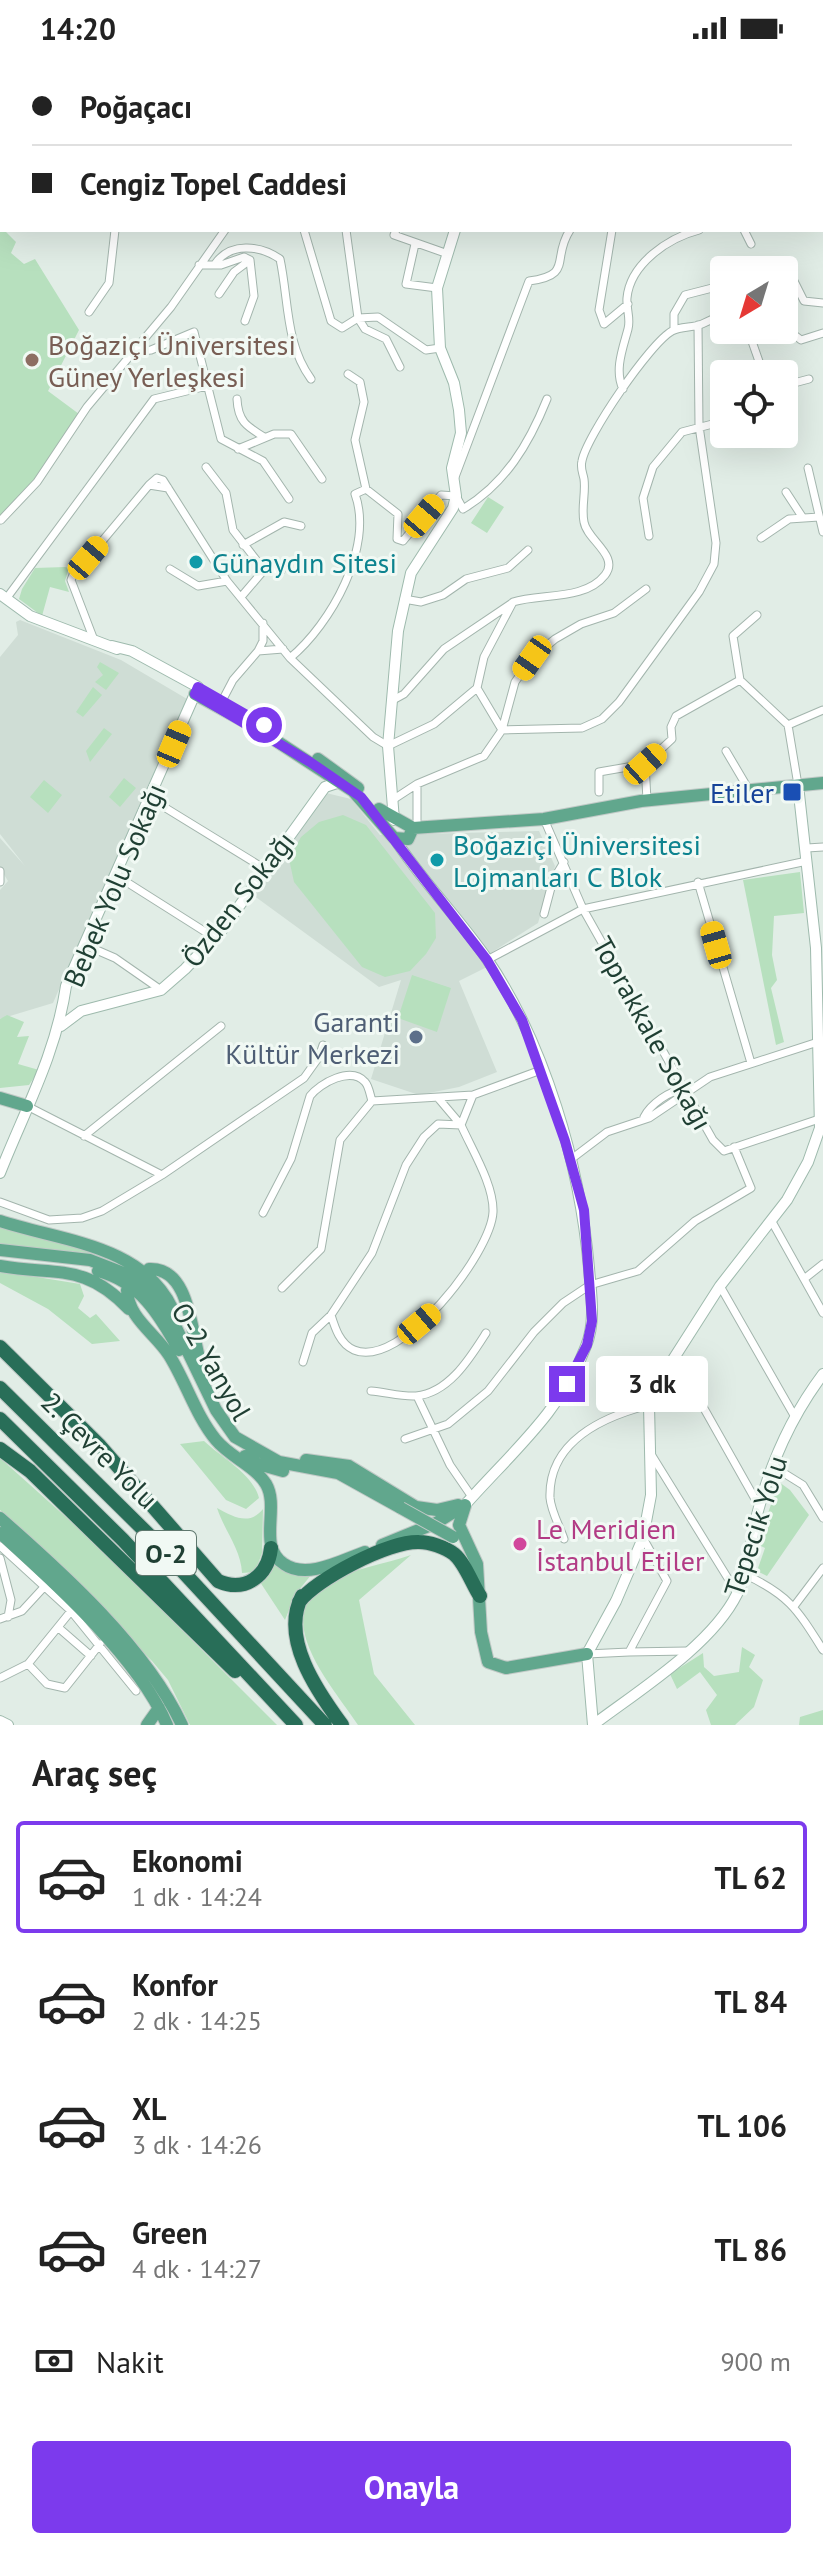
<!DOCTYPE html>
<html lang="tr">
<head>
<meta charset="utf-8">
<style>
	:root { --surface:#fff; --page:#f2f2f2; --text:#222; --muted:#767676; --line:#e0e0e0; --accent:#7c3aed }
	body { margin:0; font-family:"PT Sans",sans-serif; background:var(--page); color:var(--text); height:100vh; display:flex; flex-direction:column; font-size:30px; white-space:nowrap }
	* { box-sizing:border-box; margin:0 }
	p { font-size:26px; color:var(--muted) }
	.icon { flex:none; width:44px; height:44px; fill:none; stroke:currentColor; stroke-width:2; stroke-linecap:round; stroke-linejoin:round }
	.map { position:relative; height:1669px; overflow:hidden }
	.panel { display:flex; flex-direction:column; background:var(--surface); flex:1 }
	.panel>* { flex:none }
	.top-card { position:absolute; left:0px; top:0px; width:824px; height:176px; box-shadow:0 8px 32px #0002; display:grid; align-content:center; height:176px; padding:0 32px; background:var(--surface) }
	.needle { width:52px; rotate:218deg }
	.controls { position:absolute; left:710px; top:200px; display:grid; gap:16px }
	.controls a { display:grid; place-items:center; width:88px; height:88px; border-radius:8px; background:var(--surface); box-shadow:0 8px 32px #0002; font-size:40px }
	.end { position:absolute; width:36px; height:36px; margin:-18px; border:10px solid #7c3aed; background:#fff; box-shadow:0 0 0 4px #fff }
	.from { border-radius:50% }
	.bubble { position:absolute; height:56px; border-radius:8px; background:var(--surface); box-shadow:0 8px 32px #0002; font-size:26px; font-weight:600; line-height:56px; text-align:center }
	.car { position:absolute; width:24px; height:48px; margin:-24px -12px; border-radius:10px; box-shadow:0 0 6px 2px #0007; background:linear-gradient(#f5c518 24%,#345 0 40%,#f5c518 0 76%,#345 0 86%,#f5c518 0) }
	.top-card b { display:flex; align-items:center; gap:28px; height:76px; font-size:30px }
	.top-card b+b { border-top:2px solid var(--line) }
	.top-card i { width:20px; height:20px; background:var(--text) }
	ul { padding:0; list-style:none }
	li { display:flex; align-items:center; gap:24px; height:112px; margin:0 16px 12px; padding:0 16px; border:4px solid transparent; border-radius:8px }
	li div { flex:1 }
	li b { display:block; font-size:30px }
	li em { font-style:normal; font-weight:600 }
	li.selected { border-color:var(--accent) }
	li>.icon { width:72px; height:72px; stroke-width:1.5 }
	h2 { padding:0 32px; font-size:36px; line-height:96px }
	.pay { display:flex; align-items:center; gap:20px; height:88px; padding:0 32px; font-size:30px }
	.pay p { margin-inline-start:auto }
	.cta { display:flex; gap:16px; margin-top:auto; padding:16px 32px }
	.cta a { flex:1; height:92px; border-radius:8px; background:var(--accent); color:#fff; font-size:32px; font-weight:600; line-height:92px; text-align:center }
	.status { display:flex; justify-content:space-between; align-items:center; height:56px; padding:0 40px; background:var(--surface); direction:ltr }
	.status svg { height:22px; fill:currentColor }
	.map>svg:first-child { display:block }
	.built { fill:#cfddd5 }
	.green { fill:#b7e0be }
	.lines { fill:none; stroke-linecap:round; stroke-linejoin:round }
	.street-casing { stroke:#a3b5ad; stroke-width:9 }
	.secondary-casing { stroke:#9ebaad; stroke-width:12 }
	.primary-casing { stroke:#c0c9c6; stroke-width:14 }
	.highway-casing { stroke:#c0c9c6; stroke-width:16 }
	.street { stroke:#fff; stroke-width:7 }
	.secondary { stroke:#fff; stroke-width:10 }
	.primary { stroke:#61a78d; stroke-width:12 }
	.highway { stroke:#286e58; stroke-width:14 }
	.primary-bridge-casing { stroke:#c0c9c6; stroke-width:14; stroke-linecap:butt }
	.primary-bridge { stroke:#61a78d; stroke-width:12 }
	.route { stroke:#7c3aed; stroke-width:10 }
	.education-dot { fill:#8d6e63; stroke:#f1f9f4; stroke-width:3 }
	.culture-dot { fill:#0f9aa8; stroke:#f1f9f4; stroke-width:3 }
	.transit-dot { fill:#1a4fb4; stroke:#f1f9f4; stroke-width:3 }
	.service-dot { fill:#5c6f8a; stroke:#f1f9f4; stroke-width:3 }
	.hotel-dot { fill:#d1479c; stroke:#f1f9f4; stroke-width:3 }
	.labels { text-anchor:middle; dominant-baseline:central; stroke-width:6; stroke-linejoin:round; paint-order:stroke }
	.shield { fill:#f1f9f4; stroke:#5e776d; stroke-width:2 }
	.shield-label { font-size:26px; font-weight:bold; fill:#1f3f33 }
	.education-label { font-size:28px; fill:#785e54; stroke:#f1f9f4; text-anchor:start }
	.culture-label { font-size:28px; fill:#0d838f; stroke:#f1f9f4; text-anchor:start }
	.transit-label { font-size:28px; fill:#164399; stroke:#f1f9f4; text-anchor:end }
	.street-label { font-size:28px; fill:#1f3f33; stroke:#f1f9f4 }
	.service-label { font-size:28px; fill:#4e5e75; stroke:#f1f9f4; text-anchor:end }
	.hotel-label { font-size:28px; fill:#b23c85; stroke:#f1f9f4; text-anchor:start }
</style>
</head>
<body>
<div class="status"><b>14:20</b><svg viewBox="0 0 49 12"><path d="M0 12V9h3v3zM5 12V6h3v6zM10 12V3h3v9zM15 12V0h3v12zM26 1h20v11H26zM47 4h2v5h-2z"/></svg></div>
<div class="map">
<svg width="823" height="1669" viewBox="0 0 823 1669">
	<rect width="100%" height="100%" fill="#e1ede6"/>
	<path class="built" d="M20,564L121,604L187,643L53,947L0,963V834L8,825L0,812V782L25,810L0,778V601L18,579L16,566Z
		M326,737L351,743L380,779L539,775L555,810L538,867L483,902L487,911L459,925L497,1016L459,1031L419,1039L371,1023L401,924L379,931L253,839Z"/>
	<path class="green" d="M0,170L16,186L11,197L24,208L35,203L79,274L48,335L79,358C54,391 34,435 0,459Z
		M488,441L504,451L487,477L471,467Z
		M65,511L69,512L65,525L69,536L50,531L42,560L19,543L22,533L35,512Z
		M100,606L119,617L106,634L95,626L103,619L97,611Z
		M93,631L102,639L83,661L76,656Z
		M104,672L112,678L90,706L86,695Z
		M124,722L136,732L120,751L109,741Z
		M44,724L62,739L48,757L30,741Z
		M343,759L366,769L435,857L436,882L426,898L410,915L385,921L362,911L294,826L289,803L301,781L319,766Z
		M800,816L804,857L774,860L772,899L777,924L771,932L784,986L776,989L743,824Z
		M412,919L451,932L437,976L398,962Z
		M7,959L24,966L17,981L29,980L18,1008L39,1014L29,1029L0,1032V963Z
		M0,1168C44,1181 98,1189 135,1217L0,1190Z
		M0,1215L80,1228L84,1240L78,1252L90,1262L96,1258L120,1285L92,1288L48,1253L0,1227Z
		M204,1385C222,1402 253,1418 259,1442L246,1453L226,1444L180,1388Z
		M0,1402L96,1488L277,1669H190L168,1624L152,1605L0,1454Z
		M779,1426L790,1434L809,1459L767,1520L757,1515L765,1492L757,1488Z
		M217,1452C234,1461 249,1470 263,1453L262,1497L255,1516L242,1517C241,1493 224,1474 217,1452Z
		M411,1499L359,1544L374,1618L415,1669H358C334,1632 267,1560 328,1526C352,1513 385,1508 411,1499Z
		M273,1506L291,1518L311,1519L295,1539L285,1564L260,1526Z
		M742,1591L755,1599L749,1611L763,1624L754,1651L735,1669H711L706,1654L717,1639L700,1616L677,1633L670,1618L703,1597L704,1611L714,1620L739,1616Z
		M823,1654V1669H799L800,1661Z"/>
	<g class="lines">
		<defs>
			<path id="street" d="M164,0V2
				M682,0V2
				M747,0V2
				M804,0L805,2
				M91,2L93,0
				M173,2L174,0
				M822,22L823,23
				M0,107L2,105
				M0,136L2,134
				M304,174L331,265L342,272L358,262L378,261L426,294L440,292
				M346,174L358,262L365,273L386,283L400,311
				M396,174L394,179L448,198
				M612,174L599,254L604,268L628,248
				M744,174L751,188
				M415,188L406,228L437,232
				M215,208C230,186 260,189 280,203C289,245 285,287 311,323
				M199,209H221L244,201L250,204L254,240L245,265
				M793,223L804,245L823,247
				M219,238L234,216L250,204
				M89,256L109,227L115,174
				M698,269L699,370L716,487L714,508L699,536L619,646L602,663L582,672L502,674L477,632L484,601L513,546C540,537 585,545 605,519C620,500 587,484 584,466C581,452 586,437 584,423C583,417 580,412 582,405C586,381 650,287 672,275C681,270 693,272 702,268C709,265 717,261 724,257
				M784,271L801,284L823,277
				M674,273V258L685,239L724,229
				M748,274L761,311L769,318
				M134,296L151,294L194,276L221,383L263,405L289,443
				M348,318L360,326L364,346L355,384L366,433
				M784,324L794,327L809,323
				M623,333C614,314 623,292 628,273C631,262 626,253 627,242C630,208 668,182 699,174
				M237,343C238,365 246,370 264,381
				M238,393L274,378H291L322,423
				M206,411L226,437L233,474L264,514L241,541
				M808,412L823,476
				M455,421L529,225C574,219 551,203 570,174
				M168,432L149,429L157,422L163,424L227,525L290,602L373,681L388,690L434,668L477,632
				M786,436L803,462
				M1,464L37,426L87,351L171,251L225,174
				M649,480L643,442L653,411L682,376L724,365
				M761,482L789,463L819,461
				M243,489L284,466L301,470
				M170,513L198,530L227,525
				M264,514L281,515
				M6,543L154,343L207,330
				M404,543L421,546L443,539L466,523L508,512L528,494
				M263,567V585L258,595L283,593
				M94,584L71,524L76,511L88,502L149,429
				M290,602C331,568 374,491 355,438L366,433L398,458L397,483L403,485L441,439L456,440L463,453C505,428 529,388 547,343
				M740,624L733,580L757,559
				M740,624L788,669
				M393,644L404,638L444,593L512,547
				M222,645L233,624L258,595
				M788,669L798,729
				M788,669L823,654
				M726,695L749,734
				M417,728V772
				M599,736V716L645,708
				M151,743L265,813
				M394,743L417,728L484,700L502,674L515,626L532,602L555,583L581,568L614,557L646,533
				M647,744L645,708L672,683L671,671L676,660L740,624
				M544,763L583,853L713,1084L724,1095L822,1062
				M807,792L823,791
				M0,815V826
				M117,820L215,882
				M698,826L751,1007
				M544,858L553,824L564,806
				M85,889L115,902L161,934
				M487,904L583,853L807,805
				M27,1050L162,1119
				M644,1061C650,1049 670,1033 685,1034
				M84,1080L221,970
				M570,1104L607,1076L649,1062L710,1021L821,985
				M0,1146L49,1164L82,1162L102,1155L162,1119L304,1022L319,1001L323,989
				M263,1157L291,1103L310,1040C320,1027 351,1010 365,1026C369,1030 370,1039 372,1045
				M771,1164L823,1257
				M804,1223L823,1208
				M720,1230L795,1361
				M282,1232L321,1193L340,1084L372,1045L473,1039L541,1014
				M331,1259C335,1272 340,1288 354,1294C401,1314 491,1197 493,1156C494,1129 472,1094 461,1069L473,1039
				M675,1301L759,1450
				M303,1306L312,1277L331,1259L372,1197L406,1109L424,1081L438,1068L461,1069L439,1043
				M371,1335C385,1336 402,1341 416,1340C449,1337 470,1302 486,1277
				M417,1340L450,1409L472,1441
				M405,1383L448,1368L488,1335L534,1276L563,1247L590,1229L638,1215L695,1165L751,1132L734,1091
				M651,1398L737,1537
				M774,1411L803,1429L823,1462
				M564,1483C560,1471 551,1455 550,1442C548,1386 602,1361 649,1349
				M0,1490L71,1555L136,1635
				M0,1502L11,1544L8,1561
				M744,1518C789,1539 797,1553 823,1594
				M795,1549L823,1512
				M0,1563L22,1555L45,1530
				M60,1573L91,1600
				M629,1596L687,1595
				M587,1598L629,1596L667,1525L643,1482
				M28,1608L47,1628L65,1632L100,1588
				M0,1622L28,1608L71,1555"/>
			<path id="secondary" d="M540,2L542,0
				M0,538L30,560L117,593
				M394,764L388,690L398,575L411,517L453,452L456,440L452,412L461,377L459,354L454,327L440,292L437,232L455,174
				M394,782C422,825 458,861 487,903C545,988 580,1110 589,1212C591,1238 596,1265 586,1290C562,1355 510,1398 465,1449
				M61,970L81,955L161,934L185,913L222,874L325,731L337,727
				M0,1117C25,1054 56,998 66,930L198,631L132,595L112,590
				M0,1665L8,1669
				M593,1669L587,1598L616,1545L643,1482L651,1439L649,1349L658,1327L720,1230L787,1144L808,1106L820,1072L816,892L798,729
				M593,1669C638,1635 712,1589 737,1538C749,1513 751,1482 758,1455C771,1406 793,1358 823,1318"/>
			<path id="primary" d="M195,638L255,671L353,735L394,782L408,783L413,772
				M318,703L358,732
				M379,753L413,772
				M413,772L544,763L641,745L823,727
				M0,1042L27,1050
				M0,1165C60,1185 141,1188 172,1252
				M0,1194L90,1204L134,1221L169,1257L216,1354L235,1381L279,1406L338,1417L401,1452
				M0,1210C57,1220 84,1206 129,1253
				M149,1213C190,1211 191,1276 200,1305
				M98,1215C140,1226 159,1258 179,1294
				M127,1234C128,1262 155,1277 169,1299C186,1326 196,1360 216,1384C230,1401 255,1410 266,1428C280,1452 257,1491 284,1508C307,1524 342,1504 365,1496
				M245,1400L258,1408L283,1415
				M306,1404L349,1410L416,1451L437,1454L458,1449
				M465,1450L459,1469L477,1508L481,1576L488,1606L506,1612L587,1598
				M0,1462C64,1518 146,1592 182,1669
				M0,1477C54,1526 139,1602 167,1669
				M382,1489L436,1467L465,1449
				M147,1669L159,1652"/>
			<path id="highway" d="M0,1291L100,1390L218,1525C245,1537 268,1520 271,1492
				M0,1332L149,1479L325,1669
				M0,1363L123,1484L296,1669
				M0,1393L30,1415L235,1615
				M302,1540C280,1582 317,1635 342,1669
				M299,1546C316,1523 389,1485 419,1486C429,1486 445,1491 454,1498C465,1507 472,1528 480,1540"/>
		</defs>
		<use href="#street" class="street-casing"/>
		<use href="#secondary" class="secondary-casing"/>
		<use href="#primary" class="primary-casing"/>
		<use href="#highway" class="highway-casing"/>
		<use href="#street" class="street"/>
		<use href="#secondary" class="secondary"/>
		<use href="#primary" class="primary"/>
		<use href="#highway" class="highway"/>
		<defs>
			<path id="primary-bridge" d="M401,1452L453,1481"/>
		</defs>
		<use href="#primary-bridge" class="primary-bridge-casing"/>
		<use href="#primary-bridge" class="primary-bridge"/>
	</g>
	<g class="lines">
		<path class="route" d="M264,669L198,631L195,638L310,706L361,741L487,904L522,964L565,1085L584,1154L592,1265L587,1289L567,1328"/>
	</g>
	<circle class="education-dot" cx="32" cy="304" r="8"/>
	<g class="culture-dot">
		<circle cx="196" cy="506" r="8"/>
		<circle cx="437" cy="804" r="8"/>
	</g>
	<rect class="transit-dot" x="782" y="726" width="20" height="20" rx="4"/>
	<circle class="service-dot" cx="416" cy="981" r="8"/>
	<circle class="hotel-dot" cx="520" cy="1488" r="8"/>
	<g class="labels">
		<rect class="shield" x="136" y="1475" width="60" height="44" rx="6"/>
		<g class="shield-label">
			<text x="166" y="1497">O-2</text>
		</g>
		<g class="education-label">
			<text x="48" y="288">Boğaziçi Üniversitesi<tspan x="48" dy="32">Güney Yerleşkesi</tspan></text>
		</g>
		<g class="culture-label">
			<text x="212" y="506">Günaydın Sitesi</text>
			<text x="453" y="788">Boğaziçi Üniversitesi<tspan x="453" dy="32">Lojmanları C Blok</tspan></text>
		</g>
		<g class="transit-label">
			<text x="774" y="736">Etiler</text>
		</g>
		<g class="street-label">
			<text transform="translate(114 829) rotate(-67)">Bebek Yolu Sokağı</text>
			<text transform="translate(238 843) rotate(-52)">Özden Sokağı</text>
			<text transform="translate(653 977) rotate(61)">Toprakkale Sokağı</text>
			<text transform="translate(212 1305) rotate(60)">O-2 Yanyol</text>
			<text transform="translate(100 1394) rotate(45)">2. Çevre Yolu</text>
			<text transform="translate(755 1470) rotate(-72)">Tepecik Yolu</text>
		</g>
		<g class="service-label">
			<text x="400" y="965">Garanti<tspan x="400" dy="32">Kültür Merkezi</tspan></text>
		</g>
		<g class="hotel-label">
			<text x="536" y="1472">Le Meridien<tspan x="536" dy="32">İstanbul Etiler</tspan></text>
		</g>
	</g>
</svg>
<div class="controls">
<a><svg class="needle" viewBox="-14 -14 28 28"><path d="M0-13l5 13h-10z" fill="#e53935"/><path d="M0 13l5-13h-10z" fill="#767676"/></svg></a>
<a><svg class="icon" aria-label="locate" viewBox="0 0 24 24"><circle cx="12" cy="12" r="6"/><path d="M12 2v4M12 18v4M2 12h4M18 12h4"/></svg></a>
</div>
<i class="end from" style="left:264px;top:669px"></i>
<i class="end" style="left:567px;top:1328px"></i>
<div class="bubble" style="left:596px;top:1300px;width:112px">3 dk</div>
<i class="car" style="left:424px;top:460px;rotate:40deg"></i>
<i class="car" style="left:88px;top:502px;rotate:40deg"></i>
<i class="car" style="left:532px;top:602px;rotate:215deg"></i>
<i class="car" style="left:174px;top:688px;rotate:23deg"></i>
<i class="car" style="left:645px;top:708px;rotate:48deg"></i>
<i class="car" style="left:716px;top:889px;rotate:344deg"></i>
<i class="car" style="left:419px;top:1268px;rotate:50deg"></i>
<div class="top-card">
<b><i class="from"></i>Poğaçacı</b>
<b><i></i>Cengiz Topel Caddesi</b>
</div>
</div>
<section class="panel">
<h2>Araç seç</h2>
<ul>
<li class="selected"><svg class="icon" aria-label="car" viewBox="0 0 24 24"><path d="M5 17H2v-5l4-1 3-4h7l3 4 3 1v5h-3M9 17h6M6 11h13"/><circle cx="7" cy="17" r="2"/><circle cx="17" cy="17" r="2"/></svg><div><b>Ekonomi</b><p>1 dk · 14:24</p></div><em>TL 62</em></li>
<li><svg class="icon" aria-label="car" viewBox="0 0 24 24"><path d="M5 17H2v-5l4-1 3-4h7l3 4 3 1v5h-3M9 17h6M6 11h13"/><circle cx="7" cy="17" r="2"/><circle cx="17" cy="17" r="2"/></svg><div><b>Konfor</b><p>2 dk · 14:25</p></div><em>TL 84</em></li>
<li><svg class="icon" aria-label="car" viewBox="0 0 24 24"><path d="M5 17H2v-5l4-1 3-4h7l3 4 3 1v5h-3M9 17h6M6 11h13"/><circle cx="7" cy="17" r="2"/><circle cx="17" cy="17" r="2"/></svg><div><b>XL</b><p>3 dk · 14:26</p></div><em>TL 106</em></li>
<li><svg class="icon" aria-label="car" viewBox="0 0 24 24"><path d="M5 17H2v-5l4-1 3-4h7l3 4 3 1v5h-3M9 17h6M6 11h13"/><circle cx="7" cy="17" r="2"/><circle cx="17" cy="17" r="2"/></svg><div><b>Green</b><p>4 dk · 14:27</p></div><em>TL 86</em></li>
</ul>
<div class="pay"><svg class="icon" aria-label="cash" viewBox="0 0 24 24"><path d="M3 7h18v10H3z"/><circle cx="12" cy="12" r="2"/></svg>Nakit<p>900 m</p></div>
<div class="cta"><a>Onayla</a></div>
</section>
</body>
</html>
